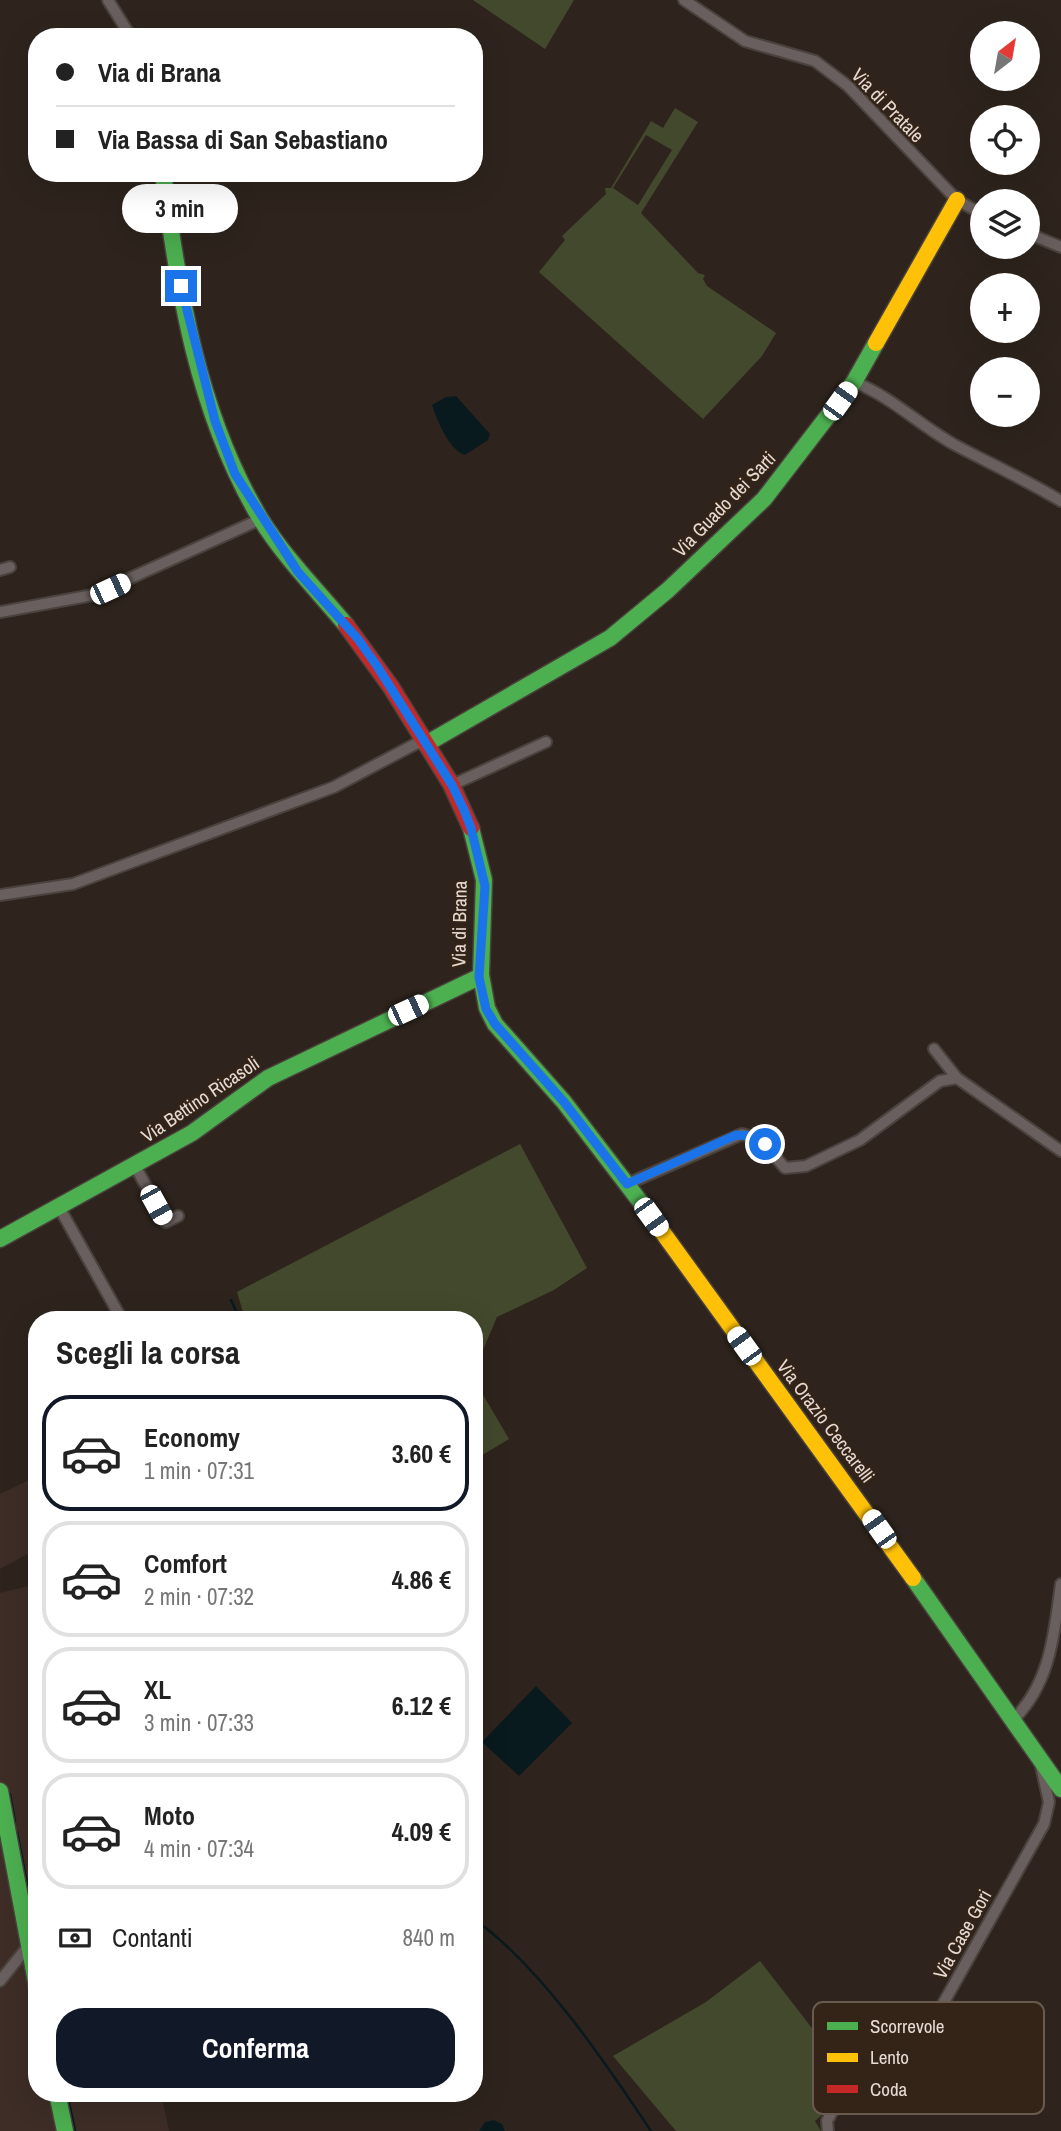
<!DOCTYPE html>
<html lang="it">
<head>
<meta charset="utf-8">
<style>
	:root { --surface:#fff; --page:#f6f6f6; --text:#222; --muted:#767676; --line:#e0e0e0; --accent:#111827 }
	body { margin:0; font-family:"Archivo Narrow",sans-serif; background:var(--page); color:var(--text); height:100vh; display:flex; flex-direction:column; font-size:26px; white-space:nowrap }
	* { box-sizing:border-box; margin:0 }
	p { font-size:23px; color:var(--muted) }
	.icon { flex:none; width:38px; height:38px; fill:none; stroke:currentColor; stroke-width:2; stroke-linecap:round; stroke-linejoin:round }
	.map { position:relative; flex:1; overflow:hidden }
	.panel { position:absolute; left:28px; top:1311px; width:455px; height:791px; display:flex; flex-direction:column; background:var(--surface); border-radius:28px; box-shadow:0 7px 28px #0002 }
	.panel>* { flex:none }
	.top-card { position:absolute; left:28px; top:28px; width:455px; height:154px; border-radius:28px; box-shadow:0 7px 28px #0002; display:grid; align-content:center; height:154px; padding:0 28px; background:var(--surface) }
	.needle { width:46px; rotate:31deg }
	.controls { position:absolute; left:970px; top:21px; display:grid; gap:14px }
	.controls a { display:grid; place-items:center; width:70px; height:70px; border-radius:50%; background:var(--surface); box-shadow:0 7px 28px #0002; font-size:35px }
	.end { position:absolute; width:32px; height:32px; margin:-16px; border:9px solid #1a73e8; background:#fff; box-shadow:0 0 0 4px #fff }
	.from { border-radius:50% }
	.bubble { position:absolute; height:49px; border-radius:24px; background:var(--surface); box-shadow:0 7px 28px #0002; font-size:23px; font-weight:800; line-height:49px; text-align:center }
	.car { position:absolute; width:21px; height:42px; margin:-21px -10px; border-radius:9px; box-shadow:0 0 5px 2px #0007; background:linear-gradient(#fff 24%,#345 0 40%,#fff 0 76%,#345 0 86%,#fff 0) }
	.top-card b { display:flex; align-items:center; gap:24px; height:66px; font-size:26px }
	.top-card b+b { border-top:2px solid var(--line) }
	.top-card i { width:18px; height:18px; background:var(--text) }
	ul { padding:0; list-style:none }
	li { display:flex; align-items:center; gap:21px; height:116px; margin:0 14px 10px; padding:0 14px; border:4px solid var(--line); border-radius:28px }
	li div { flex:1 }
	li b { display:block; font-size:26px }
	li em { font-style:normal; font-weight:800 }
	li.current { border-color:var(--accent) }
	li>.icon { width:63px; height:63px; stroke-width:1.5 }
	h2 { padding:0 28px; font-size:32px; line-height:84px }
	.pay { display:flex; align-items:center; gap:18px; height:77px; padding:0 28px; font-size:26px }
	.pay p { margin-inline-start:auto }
	.cta { display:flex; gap:14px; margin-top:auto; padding:14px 28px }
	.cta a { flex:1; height:80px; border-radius:28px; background:var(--accent); color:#fff; font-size:28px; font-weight:800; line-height:80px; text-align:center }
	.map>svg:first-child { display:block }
	.industrial { fill:#3d2d26 }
	.green { fill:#43492c; fill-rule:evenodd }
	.water { fill:#081a1e }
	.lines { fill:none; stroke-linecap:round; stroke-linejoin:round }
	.stream { stroke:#081a1e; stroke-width:2.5 }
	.street-casing { stroke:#4a423c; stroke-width:14 }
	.fast-casing { stroke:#4a423c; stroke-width:19 }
	.slow-casing { stroke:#4a423c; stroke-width:19 }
	.jam-casing { stroke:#4a423c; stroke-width:19 }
	.street { stroke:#685f5e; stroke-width:10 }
	.fast { stroke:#4caf50; stroke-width:16 }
	.slow { stroke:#ffc107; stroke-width:16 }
	.jam { stroke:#c62828; stroke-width:16 }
	.route { stroke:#1a73e8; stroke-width:9 }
	.labels { text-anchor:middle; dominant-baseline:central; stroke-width:5; stroke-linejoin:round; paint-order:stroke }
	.street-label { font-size:19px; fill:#e6dbd3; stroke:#342317 }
	.key { fill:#342317; stroke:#695a4f; stroke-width:2 }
	.key-label { font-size:19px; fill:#e6dbd3 }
</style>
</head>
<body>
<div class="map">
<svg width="1061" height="2131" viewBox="0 0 1061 2131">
	<rect width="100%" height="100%" fill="#2e241d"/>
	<path class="industrial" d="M37,1476V1549L0,1569V1494Z
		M37,1584V2093H161L169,2131H0V1593Z"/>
	<path class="green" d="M473,0H574L545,49Z
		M675,108L698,122L641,213L698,273L705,275L703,279L707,286L776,333L762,356L703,419L539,272L565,240L562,236L606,194L605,188H611L651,121L663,128ZM646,135L672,150L638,205L613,188Z
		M520,1144L587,1268L554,1290L497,1317L477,1364L482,1393L509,1439L474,1460V1320L245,1319L237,1292Z
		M760,1961L856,2085L815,2121L821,2131H676L613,2056L706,2002Z"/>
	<path class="water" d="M456,396L490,434L488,440L465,455C449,450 437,420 432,405L446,397Z
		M536,1686L572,1723L519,1776L482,1742Z
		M494,2120L502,2124L505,2131H479L485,2122Z"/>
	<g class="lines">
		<path class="stream" d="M231,1300L240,1320
			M10,1794L15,1822
			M17,1832L31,1904
			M474,1919C541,1967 605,2062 651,2131
			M34,1924L37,1937
			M67,2093L75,2131"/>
		<defs>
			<path id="street" d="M108,0L131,37
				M684,0L745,41L815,61L848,86L957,200L982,214
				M1027,233L1061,247
				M854,382C892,397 919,425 955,445C991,464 1026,480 1061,501
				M0,570L10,567
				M0,612L93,595L261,519
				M452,785L546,742
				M0,895L73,884L334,787L423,740
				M934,1049L957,1078L1061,1151
				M135,1166L166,1222L178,1216
				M627,1184L742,1134L761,1140L785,1168L806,1166L860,1140L940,1081L957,1078
				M59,1207L121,1318
				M1014,1719C1051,1682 1054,1633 1061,1584
				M0,1981L29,1945
				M828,2131L827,2121L832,2112L939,2011L1044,1824L1049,1802L1041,1766"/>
			<path id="fast" d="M163,173C178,291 198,414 260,518C284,557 317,590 346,625
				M426,744L610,638L668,590L764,499L854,382L876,343
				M471,828L484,880L481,975L487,1008L495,1024L564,1102L645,1208
				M0,1239L192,1133L268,1078L479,977
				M913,1578L1061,1789
				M0,1791L37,1987
				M57,2093L65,2131"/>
			<path id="slow" d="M876,343L957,200
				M645,1208L913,1578"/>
			<path id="jam" d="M346,625L391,687L451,784L471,828"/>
		</defs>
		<use href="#street" class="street-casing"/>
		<use href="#fast" class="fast-casing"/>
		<use href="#slow" class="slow-casing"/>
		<use href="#jam" class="jam-casing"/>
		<use href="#street" class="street"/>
		<use href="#fast" class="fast"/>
		<use href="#slow" class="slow"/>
		<use href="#jam" class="jam"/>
	</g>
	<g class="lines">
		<path class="route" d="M181,286L215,421L235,474L298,572L358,639L377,666L452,785L464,810L471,828L485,886L479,977L486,1009L495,1024L564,1102L627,1184L736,1135L755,1136L765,1144"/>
	</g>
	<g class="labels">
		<g class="street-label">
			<text transform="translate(888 105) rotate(46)">Via di Pratale</text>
			<text transform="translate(724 504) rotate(-46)">Via Guado dei Sarti</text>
			<text transform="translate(459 924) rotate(-89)">Via di Brana</text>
			<text transform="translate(200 1099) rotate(-34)">Via Bettino Ricasoli</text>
			<text transform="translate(826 1421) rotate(53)">Via Orazio Ceccarelli</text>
			<text transform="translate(962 1934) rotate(-61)">Via Case Gori</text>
		</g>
	</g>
	<rect x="813" y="2002" width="231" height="112" rx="10" class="key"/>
	<rect x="827" y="2022" width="31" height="8" fill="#4caf50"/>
	<rect x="827" y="2053" width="31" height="9" fill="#ffc107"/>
	<rect x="827" y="2085" width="31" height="8" fill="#c62828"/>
	<g class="key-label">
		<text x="870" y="2033">Scorrevole</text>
		<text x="870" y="2064">Lento</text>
		<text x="870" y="2096">Coda</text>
	</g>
</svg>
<div class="controls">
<a><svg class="needle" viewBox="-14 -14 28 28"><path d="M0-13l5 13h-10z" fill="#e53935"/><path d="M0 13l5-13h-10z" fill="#767676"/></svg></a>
<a><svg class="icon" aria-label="locate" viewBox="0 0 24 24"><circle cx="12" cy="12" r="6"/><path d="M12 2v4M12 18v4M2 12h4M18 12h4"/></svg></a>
<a><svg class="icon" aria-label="layers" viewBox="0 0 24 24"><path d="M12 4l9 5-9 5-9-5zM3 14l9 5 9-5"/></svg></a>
<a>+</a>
<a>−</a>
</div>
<i class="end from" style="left:765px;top:1144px"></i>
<i class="end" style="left:181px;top:286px"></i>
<div class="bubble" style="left:122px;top:184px;width:116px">3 min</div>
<i class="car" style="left:840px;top:401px;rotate:36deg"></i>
<i class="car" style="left:110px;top:589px;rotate:65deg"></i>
<i class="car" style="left:408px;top:1010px;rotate:65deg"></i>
<i class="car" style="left:156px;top:1205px;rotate:151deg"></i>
<i class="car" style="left:651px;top:1217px;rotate:144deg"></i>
<i class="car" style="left:744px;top:1346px;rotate:324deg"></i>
<i class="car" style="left:879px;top:1529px;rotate:325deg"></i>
<div class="top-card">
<b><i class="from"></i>Via di Brana</b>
<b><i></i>Via Bassa di San Sebastiano</b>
</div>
<section class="panel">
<h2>Scegli la corsa</h2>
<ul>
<li class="current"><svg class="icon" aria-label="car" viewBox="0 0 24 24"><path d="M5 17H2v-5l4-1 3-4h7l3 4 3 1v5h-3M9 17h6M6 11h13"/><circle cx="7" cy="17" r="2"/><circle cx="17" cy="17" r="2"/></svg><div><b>Economy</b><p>1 min · 07:31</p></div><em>3.60 €</em></li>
<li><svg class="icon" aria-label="car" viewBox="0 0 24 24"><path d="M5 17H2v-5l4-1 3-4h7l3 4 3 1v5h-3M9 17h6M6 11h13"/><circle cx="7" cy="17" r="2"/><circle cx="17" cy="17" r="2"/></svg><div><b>Comfort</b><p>2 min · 07:32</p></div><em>4.86 €</em></li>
<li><svg class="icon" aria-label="car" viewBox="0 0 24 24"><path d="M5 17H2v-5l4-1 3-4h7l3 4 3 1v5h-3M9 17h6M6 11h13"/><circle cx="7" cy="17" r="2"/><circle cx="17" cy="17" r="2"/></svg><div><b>XL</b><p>3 min · 07:33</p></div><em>6.12 €</em></li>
<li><svg class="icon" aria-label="car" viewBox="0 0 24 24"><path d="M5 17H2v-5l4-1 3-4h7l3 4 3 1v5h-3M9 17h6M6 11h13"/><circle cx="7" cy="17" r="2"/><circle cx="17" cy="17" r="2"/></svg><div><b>Moto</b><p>4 min · 07:34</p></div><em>4.09 €</em></li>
</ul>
<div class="pay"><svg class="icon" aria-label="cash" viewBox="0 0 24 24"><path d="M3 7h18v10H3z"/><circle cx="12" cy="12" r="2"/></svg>Contanti<p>840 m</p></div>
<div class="cta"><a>Conferma</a></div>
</section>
</div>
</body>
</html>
